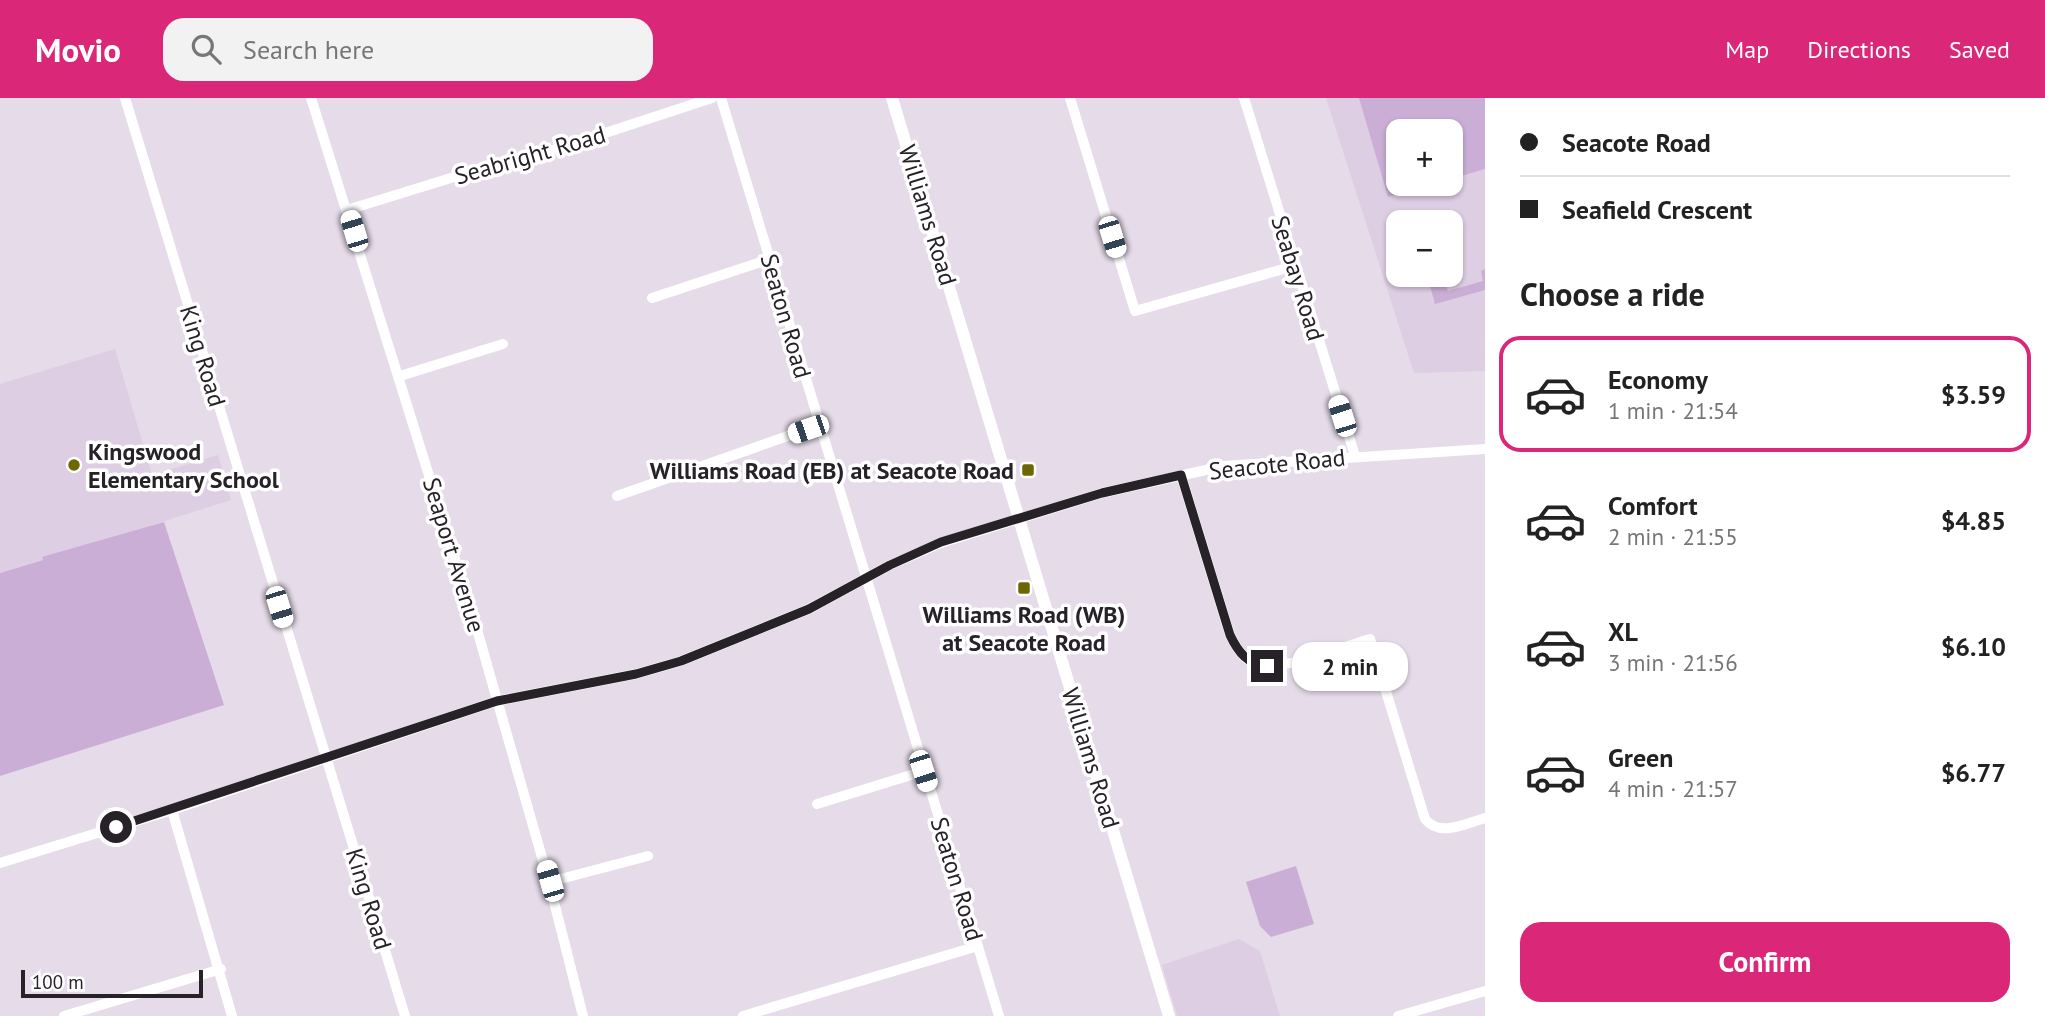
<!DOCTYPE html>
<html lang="en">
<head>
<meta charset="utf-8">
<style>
	:root { --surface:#fff; --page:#f2f2f2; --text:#222; --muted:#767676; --line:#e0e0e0; --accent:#db2777 }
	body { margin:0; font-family:"PT Sans",sans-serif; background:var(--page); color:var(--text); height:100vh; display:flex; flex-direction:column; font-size:26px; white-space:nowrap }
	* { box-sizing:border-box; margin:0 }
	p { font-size:23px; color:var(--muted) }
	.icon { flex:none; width:38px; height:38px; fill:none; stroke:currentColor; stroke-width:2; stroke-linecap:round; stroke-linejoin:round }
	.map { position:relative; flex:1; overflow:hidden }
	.side { display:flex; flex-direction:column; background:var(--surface); width:560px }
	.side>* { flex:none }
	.hud { display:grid; align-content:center; height:154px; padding:0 35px; background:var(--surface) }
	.buttons { position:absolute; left:1386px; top:21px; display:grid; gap:14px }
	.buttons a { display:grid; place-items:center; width:77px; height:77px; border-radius:14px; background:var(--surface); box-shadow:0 2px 5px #0004; font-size:35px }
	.scale { position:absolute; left:21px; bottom:18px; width:182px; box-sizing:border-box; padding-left:7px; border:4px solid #262228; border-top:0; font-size:19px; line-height:24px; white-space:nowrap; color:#262228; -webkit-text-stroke:5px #fff; paint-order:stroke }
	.end { position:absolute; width:32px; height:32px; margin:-16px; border:9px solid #262228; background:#fff; box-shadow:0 0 0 4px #fff }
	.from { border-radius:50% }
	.bubble { position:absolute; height:49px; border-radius:21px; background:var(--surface); box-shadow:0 2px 5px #0004; font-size:23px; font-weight:700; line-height:49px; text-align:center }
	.car { position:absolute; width:21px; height:42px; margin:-21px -10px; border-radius:9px; box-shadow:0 0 5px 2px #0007; background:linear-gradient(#fff 24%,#345 0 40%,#fff 0 76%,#345 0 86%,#fff 0) }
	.hud b { display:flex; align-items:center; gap:24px; height:66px; font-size:26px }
	.hud b+b { border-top:2px solid var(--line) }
	.hud i { width:18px; height:18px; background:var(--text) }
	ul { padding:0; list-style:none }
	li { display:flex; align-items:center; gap:21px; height:116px; margin:0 14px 10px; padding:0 21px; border:4px solid transparent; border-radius:21px }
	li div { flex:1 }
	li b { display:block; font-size:26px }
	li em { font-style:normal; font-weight:700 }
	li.current { border-color:var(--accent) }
	li>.icon { width:63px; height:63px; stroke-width:1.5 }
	h2 { padding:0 35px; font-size:32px; line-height:84px }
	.action { display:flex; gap:14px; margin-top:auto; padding:14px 35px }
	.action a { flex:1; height:80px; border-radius:21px; background:var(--accent); color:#fff; font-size:28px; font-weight:700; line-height:80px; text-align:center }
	header { display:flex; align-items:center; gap:42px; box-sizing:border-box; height:98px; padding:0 35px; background:var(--accent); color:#fff }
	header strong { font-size:33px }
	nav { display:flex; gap:38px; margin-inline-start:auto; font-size:24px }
	.search { width:490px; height:63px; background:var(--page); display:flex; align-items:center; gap:18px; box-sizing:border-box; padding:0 24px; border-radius:21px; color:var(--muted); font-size:26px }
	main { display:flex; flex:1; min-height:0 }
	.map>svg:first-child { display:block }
	.built { fill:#ddcee3; fill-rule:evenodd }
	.green { fill:#caaed5 }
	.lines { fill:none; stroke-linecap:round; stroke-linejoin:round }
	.minor { stroke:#fff; stroke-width:10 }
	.tertiary { stroke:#fff; stroke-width:12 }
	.route { stroke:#262228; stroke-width:9 }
	.poi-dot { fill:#6c6700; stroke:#fff; stroke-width:2.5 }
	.labels { text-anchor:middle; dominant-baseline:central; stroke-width:7; stroke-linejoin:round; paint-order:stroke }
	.street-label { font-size:24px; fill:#262228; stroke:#fff }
	.poi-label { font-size:24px; font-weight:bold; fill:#262228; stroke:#fff; text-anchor:start }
</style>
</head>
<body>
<header>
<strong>Movio</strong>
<div class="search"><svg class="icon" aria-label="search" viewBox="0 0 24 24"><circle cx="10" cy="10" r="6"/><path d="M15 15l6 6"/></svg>Search here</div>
<nav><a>Map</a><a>Directions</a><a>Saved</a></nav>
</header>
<main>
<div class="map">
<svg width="1485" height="918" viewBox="0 0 1485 918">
	<rect width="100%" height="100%" fill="#e5dbe9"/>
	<path class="built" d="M1326,0H1485V273L1414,275ZM1398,33H1451V86H1398ZM1398,124H1451V177H1398Z
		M115,251L152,377L218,357L231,402L0,475V286Z
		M1239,841L1260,853L1280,918H1177L1162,867Z"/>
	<path class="green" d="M1359,0H1485V71L1451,81V33H1398V86H1434L1388,99Z
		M1485,171V192L1435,206L1430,188L1445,184L1448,193L1483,183L1481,173Z
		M164,424L224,607L0,678V475L43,462L42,459Z
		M1296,768L1314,826L1271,839L1260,828L1246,784Z"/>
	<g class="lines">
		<path class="minor" d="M125,0L405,918
			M311,0L476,528L549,784L583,918
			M721,0L999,918
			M1070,0L1135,213L1294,168
			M1244,0L1355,358
			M347,112L493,67L538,57L712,0
			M652,200L770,161
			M400,278L503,246
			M1181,377L1230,537C1236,549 1243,561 1256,566C1279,575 1345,548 1370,541L1425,721C1440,740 1467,725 1485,720
			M617,398L819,327
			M817,706L924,673
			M172,712L232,918
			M0,765L172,712L497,603L636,576L681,563L809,511L890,467L941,445L1102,395L1224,368L1485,351
			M549,784L648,758
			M64,918L221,871
			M743,918L978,848
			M1398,918L1485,893"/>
		<path class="tertiary" d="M892,0L1169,918"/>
	</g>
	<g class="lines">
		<path class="route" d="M116,729L497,603L636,576L681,563L809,511L890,467L941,444L1102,395L1181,377L1230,537C1238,554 1248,567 1267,568"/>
	</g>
	<g class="poi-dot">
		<circle cx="74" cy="367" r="7"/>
		<rect x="1021" y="365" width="14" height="14" rx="3.5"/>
		<rect x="1017" y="483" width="14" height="14" rx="3.5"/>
	</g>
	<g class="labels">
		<g class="street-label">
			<text transform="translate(530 57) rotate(-16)">Seabright Road</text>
			<text transform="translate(928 117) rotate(73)">Williams Road</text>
			<text transform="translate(1298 180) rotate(73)">Seabay Road</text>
			<text transform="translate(786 218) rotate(74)">Seaton Road</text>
			<text transform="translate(203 258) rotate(73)">King Road</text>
			<text transform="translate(1277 366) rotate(-6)">Seacote Road</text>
			<text transform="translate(454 457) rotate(73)">Seaport Avenue</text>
			<text transform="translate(1091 660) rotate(73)">Williams Road</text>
			<text transform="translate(957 781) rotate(73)">Seaton Road</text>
			<text transform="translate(369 801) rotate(73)">King Road</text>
		</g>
		<g class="poi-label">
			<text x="88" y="353">Kingswood<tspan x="88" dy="28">Elementary School</tspan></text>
			<text x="1014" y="372" text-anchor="end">Williams Road (EB) at Seacote Road</text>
			<text x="1024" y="516" text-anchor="middle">Williams Road (WB)<tspan x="1024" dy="28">at Seacote Road</tspan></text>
		</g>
	</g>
</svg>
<div class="buttons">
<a>+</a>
<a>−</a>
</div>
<div class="scale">100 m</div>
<i class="end from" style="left:116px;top:729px"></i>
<i class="end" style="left:1267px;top:568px"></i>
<div class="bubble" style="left:1292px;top:544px;width:116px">2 min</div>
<i class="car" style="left:354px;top:133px;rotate:343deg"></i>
<i class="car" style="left:1112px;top:139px;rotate:163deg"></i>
<i class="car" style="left:1342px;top:318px;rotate:342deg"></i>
<i class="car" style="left:808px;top:331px;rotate:251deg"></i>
<i class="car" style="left:279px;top:509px;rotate:163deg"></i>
<i class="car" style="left:923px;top:673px;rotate:162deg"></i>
<i class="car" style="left:550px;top:783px;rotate:344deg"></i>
</div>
<section class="side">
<div class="hud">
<b><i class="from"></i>Seacote Road</b>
<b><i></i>Seafield Crescent</b>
</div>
<h2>Choose a ride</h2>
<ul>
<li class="current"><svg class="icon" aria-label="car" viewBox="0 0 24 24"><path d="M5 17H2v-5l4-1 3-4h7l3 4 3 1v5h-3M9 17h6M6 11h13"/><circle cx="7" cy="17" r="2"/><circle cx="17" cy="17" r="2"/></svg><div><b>Economy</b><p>1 min · 21:54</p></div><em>$3.59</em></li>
<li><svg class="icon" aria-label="car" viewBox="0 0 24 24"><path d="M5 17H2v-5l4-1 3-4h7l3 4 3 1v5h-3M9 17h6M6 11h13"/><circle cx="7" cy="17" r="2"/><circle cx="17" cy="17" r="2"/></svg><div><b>Comfort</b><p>2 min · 21:55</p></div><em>$4.85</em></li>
<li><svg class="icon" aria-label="car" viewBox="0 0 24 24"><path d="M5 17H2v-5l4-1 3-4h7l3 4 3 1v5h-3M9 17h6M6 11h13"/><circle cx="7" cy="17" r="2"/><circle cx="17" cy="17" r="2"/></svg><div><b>XL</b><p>3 min · 21:56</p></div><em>$6.10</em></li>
<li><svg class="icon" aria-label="car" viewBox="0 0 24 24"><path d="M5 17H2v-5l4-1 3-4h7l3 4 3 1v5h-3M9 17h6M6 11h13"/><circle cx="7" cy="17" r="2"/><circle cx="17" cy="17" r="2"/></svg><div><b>Green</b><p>4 min · 21:57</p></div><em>$6.77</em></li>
</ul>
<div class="action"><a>Confirm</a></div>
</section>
</main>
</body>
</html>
